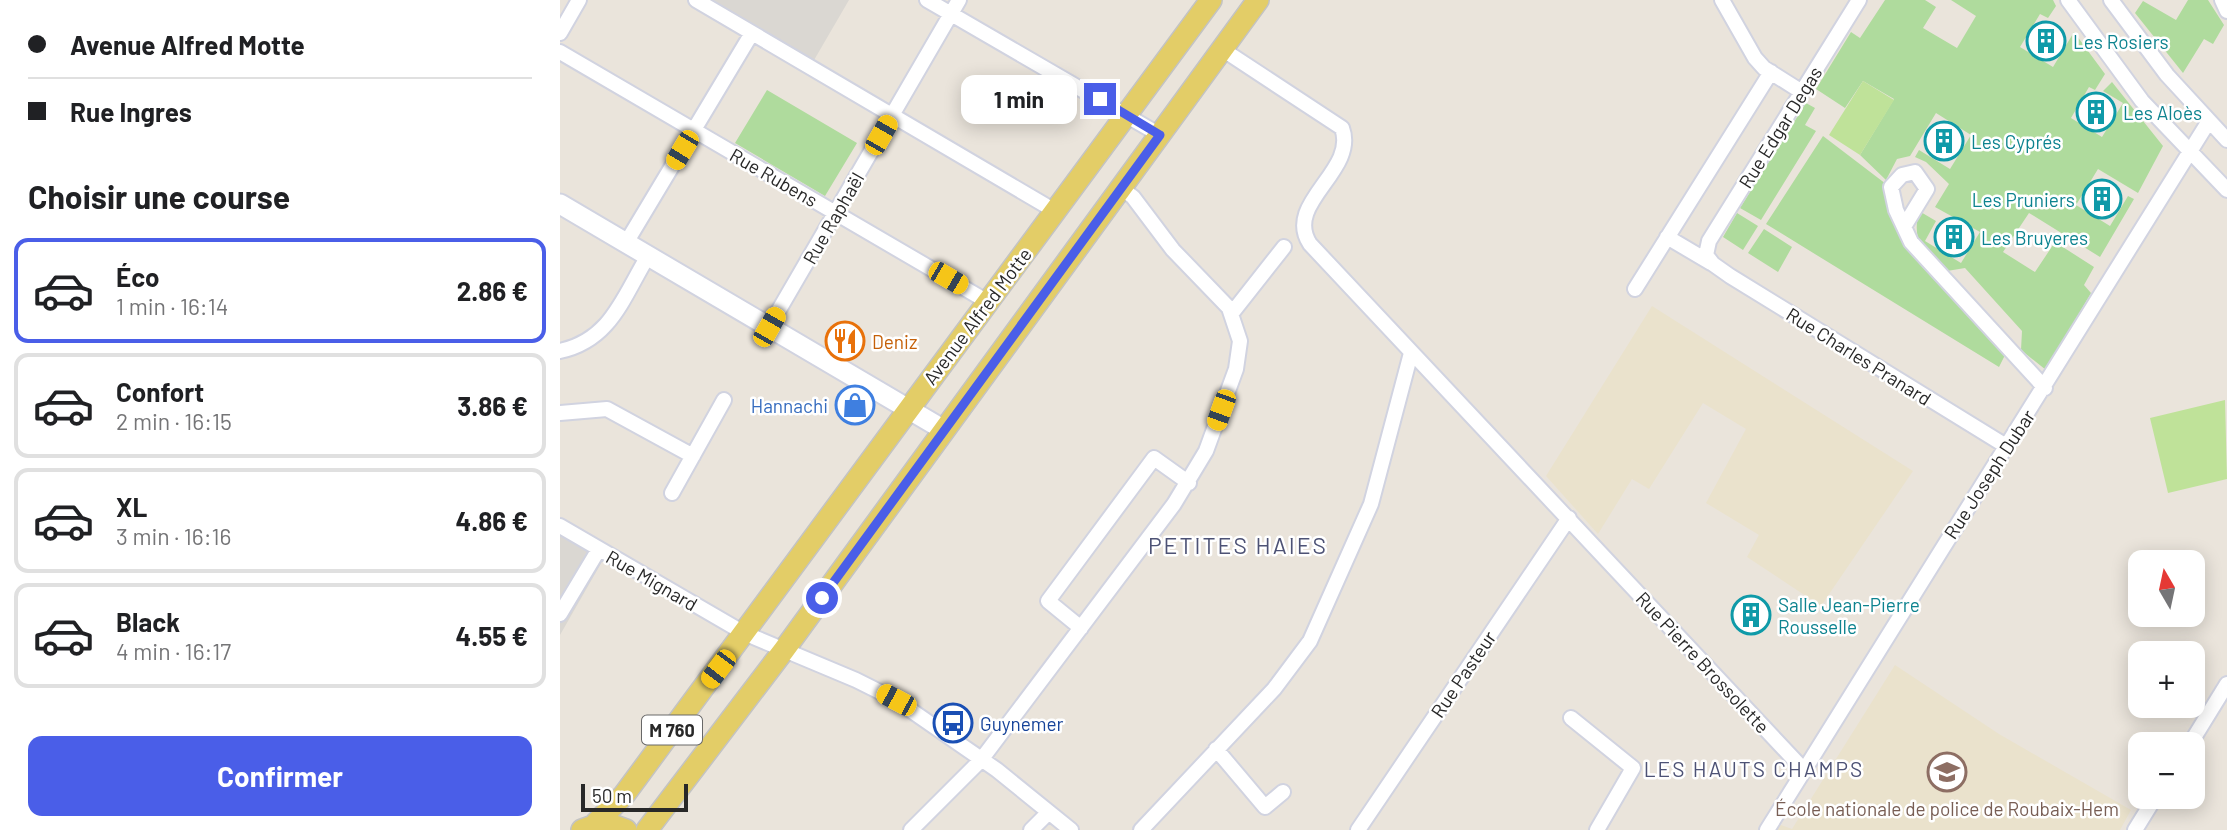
<!DOCTYPE html>
<html lang="fr">
<head>
<meta charset="utf-8">
<style>
	:root { --surface:#fff; --page:#f6f6f6; --text:#202124; --muted:#757577; --line:#e0e0e0; --accent:#4a5ee8 }
	body { margin:0; font-family:Barlow,sans-serif; background:var(--page); color:var(--text); height:100vh; display:flex; flex-direction:column; font-size:26px; white-space:nowrap }
	* { box-sizing:border-box; margin:0 }
	p { font-size:23px; color:var(--muted) }
	.icon { flex:none; width:38px; height:38px; fill:none; stroke:currentColor; stroke-width:2; stroke-linecap:round; stroke-linejoin:round }
	.map { position:relative; flex:1; overflow:hidden }
	.sheet { display:flex; flex-direction:column; background:var(--surface); width:560px }
	.sheet>* { flex:none }
	.guide { display:grid; align-content:center; height:154px; padding:0 28px; background:var(--surface) }
	.needle { width:46px; rotate:351deg }
	.fabs { position:absolute; left:1568px; top:550px; display:grid; gap:14px }
	.fabs a { display:grid; place-items:center; width:77px; height:77px; border-radius:14px; background:var(--surface); box-shadow:0 4px 18px #0003; font-size:35px }
	.scale { position:absolute; left:21px; bottom:18px; width:107px; box-sizing:border-box; padding-left:7px; border:4px solid #282828; border-top:0; font-size:19px; line-height:24px; white-space:nowrap; color:#282828; -webkit-text-stroke:5px #fff; paint-order:stroke }
	.end { position:absolute; width:32px; height:32px; margin:-16px; border:9px solid #4a5ee8; background:#fff; box-shadow:0 0 0 4px #fff }
	.from { border-radius:50% }
	.bubble { position:absolute; height:49px; border-radius:14px; background:var(--surface); box-shadow:0 4px 18px #0003; font-size:23px; font-weight:700; line-height:49px; text-align:center }
	.car { position:absolute; width:21px; height:42px; margin:-21px -10px; border-radius:9px; box-shadow:0 0 5px 2px #0007; background:linear-gradient(#f5c518 24%,#345 0 40%,#f5c518 0 76%,#345 0 86%,#f5c518 0) }
	.guide b { display:flex; align-items:center; gap:24px; height:66px; font-size:26px }
	.guide b+b { border-top:2px solid var(--line) }
	.guide i { width:18px; height:18px; background:var(--text) }
	ul { padding:0; list-style:none }
	li { display:flex; align-items:center; gap:21px; height:105px; margin:0 14px 10px; padding:0 14px; border:4px solid var(--line); border-radius:14px }
	li div { flex:1 }
	li b { display:block; font-size:26px }
	li em { font-style:normal; font-weight:700 }
	li.on { border-color:var(--accent) }
	li>.icon { width:63px; height:63px; stroke-width:1.5 }
	h2 { padding:0 28px; font-size:32px; line-height:84px }
	.cta { display:flex; gap:14px; margin-top:auto; padding:14px 28px }
	.cta a { flex:1; height:80px; border-radius:14px; background:var(--accent); color:#fff; font-size:28px; font-weight:700; line-height:80px; text-align:center }
	main { display:flex; flex:1; min-height:0 }
	.map>svg:first-child { display:block }
	.education { fill:#eae2cc }
	.green { fill:#afdb9d }
	.pitch { fill:#bfe299 }
	.plaza { fill:#dad7d2 }
	.lines { fill:none; stroke-linecap:round; stroke-linejoin:round }
	.street-casing { stroke:#d1d3e0; stroke-width:18 }
	.secondary-casing { stroke:#d1d3e0; stroke-width:23 }
	.primary-casing { stroke:#c3c3c3; stroke-width:24 }
	.street { stroke:#fff; stroke-width:14 }
	.secondary { stroke:#fff; stroke-width:19 }
	.primary { stroke:#e3cd67; stroke-width:21 }
	.route { stroke:#4a5ee8; stroke-width:9 }
	.labels { text-anchor:middle; dominant-baseline:central; stroke-width:5; stroke-linejoin:round; paint-order:stroke }
	.shield { fill:#fff; stroke:#686868; stroke-width:2 }
	.shield-label { font-size:18px; font-weight:bold; fill:#282828 }
	.culture-label { font-size:19px; fill:#0d838f; stroke:#fff; text-anchor:start }
	.street-label { font-size:19px; fill:#282828; stroke:#fff }
	.food-label { font-size:19px; fill:#c56008; stroke:#fff; text-anchor:start }
	.shop-label { font-size:19px; fill:#366cbe; stroke:#fff; text-anchor:end }
	.transit-label { font-size:19px; fill:#164399; stroke:#fff; text-anchor:start }
	.education-label { font-size:19px; fill:#785e54; stroke:#fff }
	.neighbourhood-label { font-size:21px; letter-spacing:2px; fill:#4d5275; stroke:#fff }
	.quarter-label { font-size:23px; letter-spacing:2px; fill:#4d5275; stroke:#fff }
</style>
</head>
<body>
<main>
<section class="sheet">
<div class="guide">
<b><i class="from"></i>Avenue Alfred Motte</b>
<b><i></i>Rue Ingres</b>
</div>
<h2>Choisir une course</h2>
<ul>
<li class="on"><svg class="icon" aria-label="car" viewBox="0 0 24 24"><path d="M5 17H2v-5l4-1 3-4h7l3 4 3 1v5h-3M9 17h6M6 11h13"/><circle cx="7" cy="17" r="2"/><circle cx="17" cy="17" r="2"/></svg><div><b>Éco</b><p>1 min · 16:14</p></div><em>2.86 €</em></li>
<li><svg class="icon" aria-label="car" viewBox="0 0 24 24"><path d="M5 17H2v-5l4-1 3-4h7l3 4 3 1v5h-3M9 17h6M6 11h13"/><circle cx="7" cy="17" r="2"/><circle cx="17" cy="17" r="2"/></svg><div><b>Confort</b><p>2 min · 16:15</p></div><em>3.86 €</em></li>
<li><svg class="icon" aria-label="car" viewBox="0 0 24 24"><path d="M5 17H2v-5l4-1 3-4h7l3 4 3 1v5h-3M9 17h6M6 11h13"/><circle cx="7" cy="17" r="2"/><circle cx="17" cy="17" r="2"/></svg><div><b>XL</b><p>3 min · 16:16</p></div><em>4.86 €</em></li>
<li><svg class="icon" aria-label="car" viewBox="0 0 24 24"><path d="M5 17H2v-5l4-1 3-4h7l3 4 3 1v5h-3M9 17h6M6 11h13"/><circle cx="7" cy="17" r="2"/><circle cx="17" cy="17" r="2"/></svg><div><b>Black</b><p>4 min · 16:17</p></div><em>4.55 €</em></li>
</ul>
<div class="cta"><a>Confirmer</a></div>
</section>
<div class="map">
<svg width="1667" height="830" viewBox="0 0 1667 830">
	<rect width="100%" height="100%" fill="#eae4db"/>
	<path class="education" d="M1092,306L1353,471L1261,606L1187,557L1199,535L1146,503L1186,429L1143,403L1089,489L1072,479L1038,534L986,476Z
		M1335,665L1439,734L1571,810L1560,830H1215L1218,824L1232,829Z"/>
	<path class="green" d="M1325,0H1365L1376,7L1363,28L1397,48L1416,16L1391,0H1493L1496,6L1488,18L1480,14L1460,47L1493,67L1514,32L1545,74L1535,90L1529,87L1511,118L1542,137L1563,103L1543,91L1552,82L1603,146L1578,193L1538,169L1516,205L1550,226L1568,196L1574,199L1540,257L1469,213L1443,252L1475,272L1495,242L1534,267L1524,285L1531,293L1486,370L1461,350L1462,331L1405,268L1387,271C1365,250 1351,244 1359,211L1376,221L1365,241L1401,263L1420,232L1375,207L1389,184L1366,162L1355,157L1359,150L1390,169L1411,135L1376,113L1350,156L1337,159L1326,180L1300,155L1334,99L1303,81L1285,108L1256,89L1291,32L1300,38Z
		M1628,0H1648L1664,25L1653,44L1644,39L1623,73L1575,13L1583,1L1616,20Z
		M207,90L297,143L265,196L175,143Z
		M1246,103L1255,108L1245,125L1256,131L1201,220L1180,208Z
		M1263,136L1326,184L1331,217L1340,237L1446,353L1439,367L1206,224Z
		M1177,213L1198,226L1183,250L1163,237Z
		M1204,229L1232,247L1218,272L1188,253Z"/>
	<path class="pitch" d="M1303,81L1334,100L1300,155L1269,135Z
		M1665,400L1667,479L1608,493L1590,418Z"/>
	<path class="plaza" d="M136,0H289L250,67Z
		M0,526L47,553L0,635Z"/>
	<g class="lines">
		<defs>
			<path id="street" d="M136,0L495,211
				M367,0L600,135
				M1162,0L1195,58L1204,68L1242,92
				M1299,0L1149,241L1146,255L1153,264L1170,276L1446,446
				M1508,0L1582,101L1667,190
				M1551,0L1607,75L1667,140
				M1662,0L1667,11
				M0,33L19,0
				M662,49L782,128C798,171 723,203 750,244L1243,769
				M0,52L428,302
				M1345,225L1367,189L1355,172L1342,175L1331,187L1336,210L1351,242L1485,388
				M1107,237L1151,263
				M66,243L192,33
				M1075,289L1211,72
				M672,313L724,247
				M209,327L399,0
				M0,351C51,340 63,297 88,256
				M0,413L47,409L133,456
				M112,493L164,400
				M0,526L184,633L296,680L336,700L437,770L511,830
				M0,614L39,549
				M521,628L488,601L594,458L629,483
				M1011,718L1073,768L1037,830
				M1630,744L1667,684
				M656,749L705,807L723,792
				M351,830L421,760L614,504L646,451L676,369L680,341L669,308L613,250L573,197L561,188
				M471,830L489,812
				M581,830L714,689L750,641L811,504L851,353
				M798,830L1009,518
				M1207,830L1649,121
				M1575,830L1596,796"/>
			<path id="secondary" d="M0,204L384,430"/>
			<path id="primary" d="M36,823L64,795L651,0
				M22,830L44,822L66,830
				M87,830L224,650L698,0"/>
		</defs>
		<use href="#street" class="street-casing"/>
		<use href="#secondary" class="secondary-casing"/>
		<use href="#primary" class="primary-casing"/>
		<use href="#street" class="street"/>
		<use href="#secondary" class="secondary"/>
		<use href="#primary" class="primary"/>
	</g>
	<g class="lines">
		<path class="route" d="M262,598L600,135L540,99"/>
	</g>
	<defs>
		<symbol id="building-ring" viewBox="-11 -11 22 22"><circle r="9.5" fill="#fff" stroke="#0f9aa8" stroke-width="1.5"/><path d="M-4-6H4V6H1V3H-1V6H-4ZM-2.5-4.3h1.7v1.8h-1.7ZM.8-4.3h1.7v1.8H.8ZM-2.5-1h1.7V.8h-1.7ZM.8-1h1.7V.8H.8Z" fill="#0f9aa8"/></symbol>
		<symbol id="restaurant-ring" viewBox="-11 -11 22 22"><circle r="9.5" fill="#fff" stroke="#e8710a" stroke-width="1.5"/><path d="M-5-6h1v4h1v-4h1v4h1v-4h1v5L-1.5 .5V6h-2V.5L-5-1ZM5-6V6H3V1.5H1.5Q1.5-4 5-6Z" fill="#e8710a"/></symbol>
		<symbol id="shop-ring" viewBox="-11 -11 22 22"><circle r="9.5" fill="#fff" stroke="#3f7fe0" stroke-width="1.5"/><path d="M-5-2.5h2.3a2.7 3.5 0 0 1 5.4 0H5L5.5 6h-11ZM-1.5-2.5h3a1.5 2.3 0 0 0-3 0Z" fill="#3f7fe0"/></symbol>
		<symbol id="bus-ring" viewBox="-11 -11 22 22"><circle r="9.5" fill="#fff" stroke="#1a4fb4" stroke-width="1.5"/><path d="M-5-6H5V4H4V6H2V4H-2V6H-4V4H-5ZM-3.5-4V0h7V-4ZM-3.5 1.2v1.5H-2V1.2ZM2 1.2v1.5H3.5V1.2Z" fill="#1a4fb4"/></symbol>
		<symbol id="university-ring" viewBox="-11 -11 22 22"><circle r="9.5" fill="#fff" stroke="#8d6e63" stroke-width="1.5"/><path d="M0-5L7-2L0 1L-7-2ZM-4 1L0 2.5L4 1V4Q0 6-4 4Z" fill="#8d6e63"/></symbol>
	</defs>
	<g fill-rule="evenodd">
		<use href="#building-ring" x="1464" y="19" width="44" height="44"/>
		<use href="#building-ring" x="1514" y="90" width="44" height="44"/>
		<use href="#building-ring" x="1362" y="119" width="44" height="44"/>
		<use href="#building-ring" x="1520" y="177" width="44" height="44"/>
		<use href="#building-ring" x="1372" y="215" width="44" height="44"/>
		<use href="#restaurant-ring" x="263" y="319" width="44" height="44"/>
		<use href="#shop-ring" x="273" y="383" width="44" height="44"/>
		<use href="#building-ring" x="1169" y="593" width="44" height="44"/>
		<use href="#bus-ring" x="371" y="701" width="44" height="44"/>
		<use href="#university-ring" x="1365" y="750" width="44" height="44"/>
	</g>
	<g class="labels">
		<rect class="shield" x="82" y="715.5" width="60" height="29" rx="5"/>
		<g class="shield-label">
			<text x="112" y="730">M 760</text>
		</g>
		<g class="culture-label">
			<text x="1513" y="41">Les Rosiers</text>
			<text x="1563" y="112">Les Aloès</text>
			<text x="1411" y="141">Les Cyprés</text>
			<text x="1515" y="199" text-anchor="end">Les Pruniers</text>
			<text x="1421" y="237">Les Bruyeres</text>
			<text x="1218" y="604">Salle Jean-Pierre<tspan x="1218" dy="22">Rousselle</tspan></text>
		</g>
		<g class="street-label">
			<text transform="translate(1220 127) rotate(-58)">Rue Edgar Degas</text>
			<text transform="translate(214 177) rotate(30)">Rue Rubens</text>
			<text transform="translate(273 218) rotate(-60)">Rue Raphaël</text>
			<text transform="translate(417 316) rotate(-53)">Avenue Alfred Motte</text>
			<text transform="translate(1299 356) rotate(32)">Rue Charles Pranard</text>
			<text transform="translate(1429 474) rotate(-57)">Rue Joseph Dubar</text>
			<text transform="translate(92 580) rotate(30)">Rue Mignard</text>
			<text transform="translate(1143 662) rotate(47)">Rue Pierre Brossolette</text>
			<text transform="translate(903 674) rotate(-56)">Rue Pasteur</text>
		</g>
		<g class="food-label">
			<text x="312" y="341">Deniz</text>
		</g>
		<g class="shop-label">
			<text x="268" y="405">Hannachi</text>
		</g>
		<g class="transit-label">
			<text x="420" y="723">Guynemer</text>
		</g>
		<g class="education-label">
			<text x="1387" y="808">École nationale de police de Roubaix-Hem</text>
		</g>
		<g class="neighbourhood-label">
			<text x="1194" y="768">LES HAUTS CHAMPS</text>
		</g>
		<g class="quarter-label">
			<text x="678" y="545">PETITES HAIES</text>
		</g>
	</g>
</svg>
<div class="fabs">
<a><svg class="needle" viewBox="-14 -14 28 28"><path d="M0-13l5 13h-10z" fill="#e53935"/><path d="M0 13l5-13h-10z" fill="#757577"/></svg></a>
<a>+</a>
<a>−</a>
</div>
<div class="scale">50 m</div>
<i class="end from" style="left:262px;top:598px"></i>
<i class="end" style="left:540px;top:99px"></i>
<div class="bubble" style="left:401px;top:75px;width:116px">1 min</div>
<i class="car" style="left:321px;top:135px;rotate:30deg"></i>
<i class="car" style="left:122px;top:150px;rotate:211deg"></i>
<i class="car" style="left:388px;top:278px;rotate:120deg"></i>
<i class="car" style="left:209px;top:327px;rotate:30deg"></i>
<i class="car" style="left:661px;top:410px;rotate:200deg"></i>
<i class="car" style="left:158px;top:669px;rotate:217deg"></i>
<i class="car" style="left:336px;top:700px;rotate:298deg"></i>
</div>
</main>
</body>
</html>
